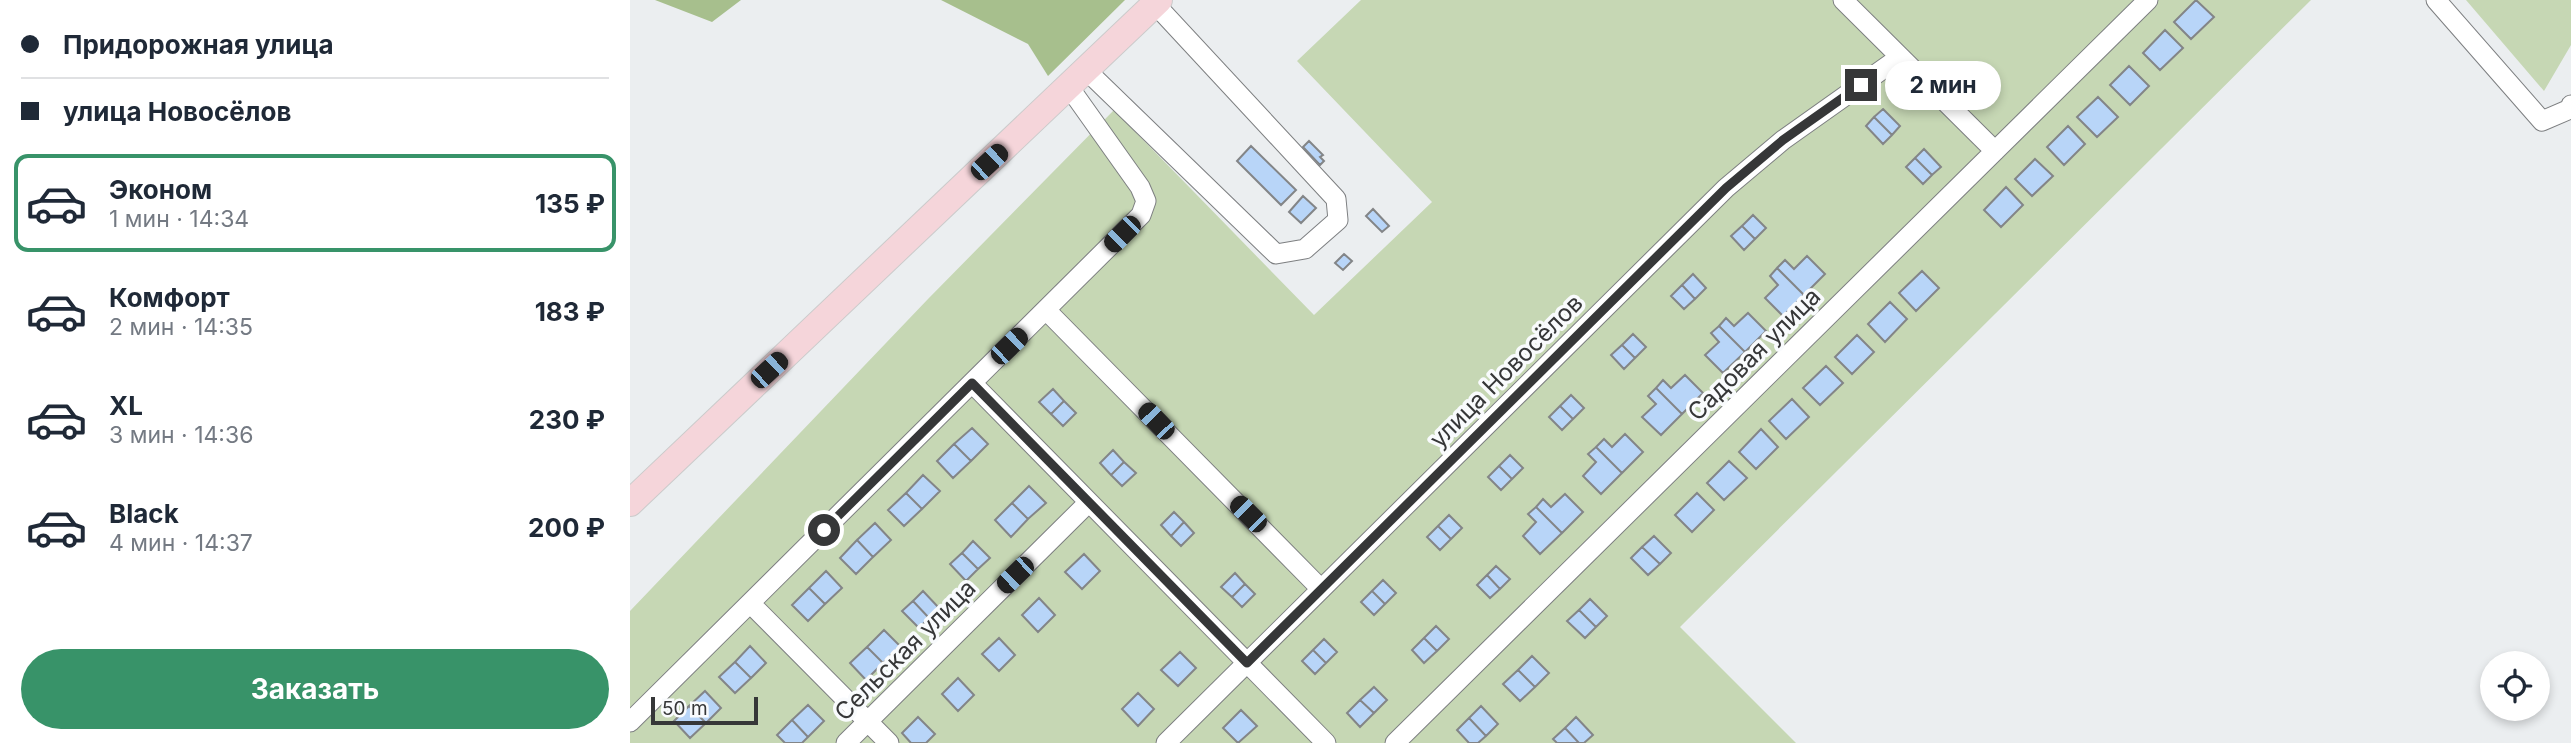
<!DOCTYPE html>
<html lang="ru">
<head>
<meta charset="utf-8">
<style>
	:root { --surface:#fff; --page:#f6f6f7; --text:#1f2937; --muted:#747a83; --line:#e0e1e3; --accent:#389369 }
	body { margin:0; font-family:Inter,sans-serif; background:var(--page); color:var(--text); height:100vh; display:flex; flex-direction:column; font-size:26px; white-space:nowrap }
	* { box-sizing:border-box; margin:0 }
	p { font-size:23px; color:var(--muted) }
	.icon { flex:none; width:38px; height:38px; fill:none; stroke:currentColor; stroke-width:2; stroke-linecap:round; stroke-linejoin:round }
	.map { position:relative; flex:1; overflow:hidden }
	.sheet { display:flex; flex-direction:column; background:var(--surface); width:630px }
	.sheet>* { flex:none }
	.banner { display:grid; align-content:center; height:154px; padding:0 21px; background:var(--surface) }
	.tools { position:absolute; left:1850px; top:651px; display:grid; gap:14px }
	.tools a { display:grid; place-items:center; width:70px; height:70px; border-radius:50%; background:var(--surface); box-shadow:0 4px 10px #0003; font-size:35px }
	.scale { position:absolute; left:21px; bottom:18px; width:107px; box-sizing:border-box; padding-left:7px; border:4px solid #363738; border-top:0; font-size:19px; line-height:24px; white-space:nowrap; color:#363738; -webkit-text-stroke:5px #f9fbfd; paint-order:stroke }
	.end { position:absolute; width:32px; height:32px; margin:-16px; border:9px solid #363738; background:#fff; box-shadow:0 0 0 4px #fff }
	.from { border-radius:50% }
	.bubble { position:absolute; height:49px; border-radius:24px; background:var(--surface); box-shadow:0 4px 10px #0003; font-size:23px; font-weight:700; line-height:49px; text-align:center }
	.car { position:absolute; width:21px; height:42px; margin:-21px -10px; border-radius:9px; box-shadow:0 0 5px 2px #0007; background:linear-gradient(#222 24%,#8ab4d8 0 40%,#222 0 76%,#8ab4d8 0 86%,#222 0) }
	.banner b { display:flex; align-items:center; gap:24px; height:66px; font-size:26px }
	.banner b+b { border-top:2px solid var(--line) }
	.banner i { width:18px; height:18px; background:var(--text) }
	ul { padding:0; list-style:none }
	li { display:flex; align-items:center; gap:21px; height:98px; margin:0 14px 10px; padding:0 7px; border:4px solid transparent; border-radius:14px }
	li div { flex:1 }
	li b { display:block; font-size:26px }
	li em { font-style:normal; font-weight:700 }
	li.active { border-color:var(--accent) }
	li>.icon { width:63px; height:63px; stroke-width:1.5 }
	.action { display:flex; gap:14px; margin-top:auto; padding:14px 21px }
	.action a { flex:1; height:80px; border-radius:42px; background:var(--accent); color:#fff; font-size:28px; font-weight:700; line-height:80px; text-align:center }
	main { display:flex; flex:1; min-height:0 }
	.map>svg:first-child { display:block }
	.green { fill:#c6d7b4 }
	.forest { fill:#a7bf8d }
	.building { fill:#b8d5f8; stroke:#838587; stroke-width:2 }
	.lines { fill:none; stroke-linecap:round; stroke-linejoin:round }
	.minor-casing { stroke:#7d7f81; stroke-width:21 }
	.major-casing { stroke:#cbcbcb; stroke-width:28 }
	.minor { stroke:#fff; stroke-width:19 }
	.major { stroke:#f5d5da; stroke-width:26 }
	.route { stroke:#363738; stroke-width:9 }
	.labels { text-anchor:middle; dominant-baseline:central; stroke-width:7; stroke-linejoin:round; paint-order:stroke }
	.street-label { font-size:24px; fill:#363738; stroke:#f9fbfd }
</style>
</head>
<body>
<main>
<section class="sheet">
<div class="banner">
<b><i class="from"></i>Придорожная улица</b>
<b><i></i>улица Новосёлов</b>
</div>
<ul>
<li class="active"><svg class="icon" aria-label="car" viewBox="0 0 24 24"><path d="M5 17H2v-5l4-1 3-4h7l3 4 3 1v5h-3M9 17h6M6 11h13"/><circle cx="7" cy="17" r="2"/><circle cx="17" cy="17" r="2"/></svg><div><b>Эконом</b><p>1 мин · 14:34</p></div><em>135 ₽</em></li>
<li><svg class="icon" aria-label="car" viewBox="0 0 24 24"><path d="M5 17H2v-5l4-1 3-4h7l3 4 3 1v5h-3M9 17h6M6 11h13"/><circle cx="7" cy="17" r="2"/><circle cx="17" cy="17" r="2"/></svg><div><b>Комфорт</b><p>2 мин · 14:35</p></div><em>183 ₽</em></li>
<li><svg class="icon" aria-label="car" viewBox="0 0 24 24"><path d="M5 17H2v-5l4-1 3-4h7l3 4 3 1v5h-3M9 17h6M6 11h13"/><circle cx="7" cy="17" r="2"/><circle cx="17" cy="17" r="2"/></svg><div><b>XL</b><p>3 мин · 14:36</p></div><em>230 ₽</em></li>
<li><svg class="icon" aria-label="car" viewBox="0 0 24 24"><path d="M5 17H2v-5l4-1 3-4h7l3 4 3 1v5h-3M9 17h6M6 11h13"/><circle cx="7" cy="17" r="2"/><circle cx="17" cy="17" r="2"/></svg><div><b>Black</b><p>4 мин · 14:37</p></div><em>200 ₽</em></li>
</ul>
<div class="action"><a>Заказать</a></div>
</section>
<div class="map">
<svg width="1941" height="743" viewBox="0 0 1941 743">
	<rect width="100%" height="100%" fill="#ebeef0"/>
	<path class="green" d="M731,0H1681L1050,627L1166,743H0V611L298,299L484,110L684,315L802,202L667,61Z
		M1836,0H1941V45L1914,91Z"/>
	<path class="forest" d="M25,0H111L82,22Z
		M311,0H495L418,76L398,44Z"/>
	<path class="building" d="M1566,0L1584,17L1561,39L1544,22Z
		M1535,30L1553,48L1530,70L1513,53Z
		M1499,66L1519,86L1500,105L1480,85Z
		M1468,97L1488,117L1467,137L1447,117Z
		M1253,109L1270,126L1262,135L1244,117Z
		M1244,117L1262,135L1253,144L1236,126Z
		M1438,126L1455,144L1434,165L1417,147Z
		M679,141L693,155L690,157L694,161L690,165L673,147Z
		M621,146L666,190L651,205L607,161Z
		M1294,149L1311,167L1302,175L1285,158Z
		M1285,158L1302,175L1293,184L1276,167Z
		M1405,159L1423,176L1402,196L1385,179Z
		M1376,187L1393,205L1371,227L1354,210Z
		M673,196L686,208L671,223L659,212Z
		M743,209L759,226L752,232L736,216Z
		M1123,215L1136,228L1125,239L1112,226Z
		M1112,226L1125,239L1114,250L1101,236Z
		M714,254L722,261L713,270L705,263Z
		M1177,256L1195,274L1174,295L1147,268L1155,260L1164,269Z
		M1147,268L1174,295L1153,316L1135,298L1148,285L1140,276Z
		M1292,271L1309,288L1286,311L1269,293Z
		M1063,274L1076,288L1065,299L1052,285Z
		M1052,285L1065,299L1054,309L1041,296Z
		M1260,302L1277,319L1255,342L1238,324Z
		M1118,313L1136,331L1115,352L1089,326L1096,318L1104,326Z
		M1089,326L1115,352L1093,373L1075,355L1089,342L1081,333Z
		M1003,334L1016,347L1005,358L992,345Z
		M1227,335L1244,352L1222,374L1205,357Z
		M992,345L1005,358L994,369L981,355Z
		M1196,366L1213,383L1190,405L1173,388Z
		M1055,375L1073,393L1052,414L1026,388L1033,380L1041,388Z
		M1026,388L1052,414L1031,435L1012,417L1026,404L1018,396Z
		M423,389L434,401L421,414L409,402Z
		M941,395L954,408L943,419L930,406Z
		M1162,399L1179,417L1156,439L1139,421Z
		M434,401L446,413L433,426L421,414Z
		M930,406L943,419L932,430L919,417Z
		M342,428L358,444L341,461L324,444Z
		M1131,429L1148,447L1126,469L1109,452Z
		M995,434L1013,452L992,473L966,447L974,439L982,447Z
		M324,444L341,461L323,478L307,461Z
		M966,447L992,473L971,494L953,476L966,462L958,454Z
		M483,450L494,462L481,475L470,463Z
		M880,455L893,468L882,479L869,466Z
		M1099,461L1117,478L1094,500L1077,483Z
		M494,462L506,473L492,486L481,475Z
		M869,466L882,479L871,490L858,477Z
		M293,475L310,491L292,509L276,493Z
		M399,486L416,503L398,519L382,503Z
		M276,493L292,509L274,526L258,510Z
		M1067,493L1084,510L1062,532L1045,515Z
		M935,494L953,512L932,533L906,507L913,499L921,507Z
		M382,503L398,519L381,537L365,520Z
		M906,507L932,533L910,554L893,536L906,522L898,514Z
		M544,512L554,522L541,536L531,525Z
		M819,515L832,528L821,539L808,526Z
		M554,522L564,533L551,546L541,536Z
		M245,523L261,540L243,557L227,540Z
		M808,526L821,539L810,550L797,537Z
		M1024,536L1041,553L1030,564L1012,547Z
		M227,540L243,557L226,574L210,558Z
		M343,541L360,558L348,569L332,553Z
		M1012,547L1030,564L1018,575L1001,558Z
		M332,553L348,569L336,581L320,564Z
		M454,554L470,571L452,589L435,572Z
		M866,566L880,579L870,589L857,575Z
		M196,571L212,588L195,604L179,588Z
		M605,573L615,584L602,597L591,587Z
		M857,575L870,589L860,598L847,585Z
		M753,580L766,593L755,604L742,591Z
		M615,584L625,594L612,607L602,597Z
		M179,588L195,604L178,621L162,605Z
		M293,591L309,608L299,618L283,601Z
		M742,591L755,604L744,615L731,602Z
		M409,598L425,615L408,632L392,615Z
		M960,599L977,616L966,627L949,610Z
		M283,601L299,618L289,628L272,611Z
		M949,610L966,627L955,638L937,621Z
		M806,626L819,639L807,651L794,638Z
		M254,630L270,646L253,663L237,647Z
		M369,638L385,655L369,671L352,654Z
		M794,638L807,651L794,663L782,650Z
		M694,639L707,652L696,663L683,650Z
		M120,646L136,663L121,678L105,662Z
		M237,647L253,663L236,680L220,663Z
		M683,650L696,663L685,674L672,661Z
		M550,652L566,668L548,686L531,670Z
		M902,656L919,673L905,687L888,670Z
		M105,662L121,678L105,693L89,677Z
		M888,670L905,687L890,701L873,684Z
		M328,678L344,695L328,711L312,694Z
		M744,687L757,700L744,713L730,700Z
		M75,691L91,708L76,723L59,706Z
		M508,693L524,709L508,726L492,709Z
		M730,700L744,713L730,727L717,713Z
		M178,705L194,721L178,737L162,720Z
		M59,706L76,723L60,738L44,721Z
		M851,706L868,724L856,736L839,718Z
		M611,710L627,726L608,743L593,728Z
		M288,717L305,734L296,743H281L272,733Z
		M946,717L963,735L954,743H949L935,728Z
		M839,718L856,736L848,743H839L827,730Z
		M162,720L178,737L172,743H155L147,735Z
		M935,728L949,743H927L923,739Z"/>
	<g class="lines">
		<defs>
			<path id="minor" d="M1213,0L1365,151
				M1806,0L1912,121L1940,109L1941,105
				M456,70L646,254L675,249L708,220L706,199L525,4
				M416,310L691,589
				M342,383L696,743
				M120,603L259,743
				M0,722L511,215L516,201L510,187L439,87
				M216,743L459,502
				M536,743L1096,188L1153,140L1270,57
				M765,743L1518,0"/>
			<path id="major" d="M0,503L529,0"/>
		</defs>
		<use href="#minor" class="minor-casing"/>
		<use href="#major" class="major-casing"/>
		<use href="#minor" class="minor"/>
		<use href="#major" class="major"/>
	</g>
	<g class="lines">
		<path class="route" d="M194,530L342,383L617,663L1096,188L1153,140L1231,85"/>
	</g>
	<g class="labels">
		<g class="street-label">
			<text transform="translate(1124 354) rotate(-45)">Садовая улица</text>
			<text transform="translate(876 371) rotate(-45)">улица Новосёлов</text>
			<text transform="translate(275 650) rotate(-45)">Сельская улица</text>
		</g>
	</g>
</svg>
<div class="tools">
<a><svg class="icon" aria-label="locate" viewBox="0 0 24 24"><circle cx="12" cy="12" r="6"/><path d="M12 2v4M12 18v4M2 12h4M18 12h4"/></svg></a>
</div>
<div class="scale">50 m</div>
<i class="end from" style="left:194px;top:530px"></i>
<i class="end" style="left:1231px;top:85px"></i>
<div class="bubble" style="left:1255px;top:61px;width:116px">2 мин</div>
<i class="car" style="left:359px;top:162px;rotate:47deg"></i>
<i class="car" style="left:492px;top:234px;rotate:225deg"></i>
<i class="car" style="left:379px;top:346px;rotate:46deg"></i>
<i class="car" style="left:139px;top:370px;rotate:47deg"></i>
<i class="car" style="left:526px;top:421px;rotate:316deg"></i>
<i class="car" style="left:618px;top:514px;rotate:315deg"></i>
<i class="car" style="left:385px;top:575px;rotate:226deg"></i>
</div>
</main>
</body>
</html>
